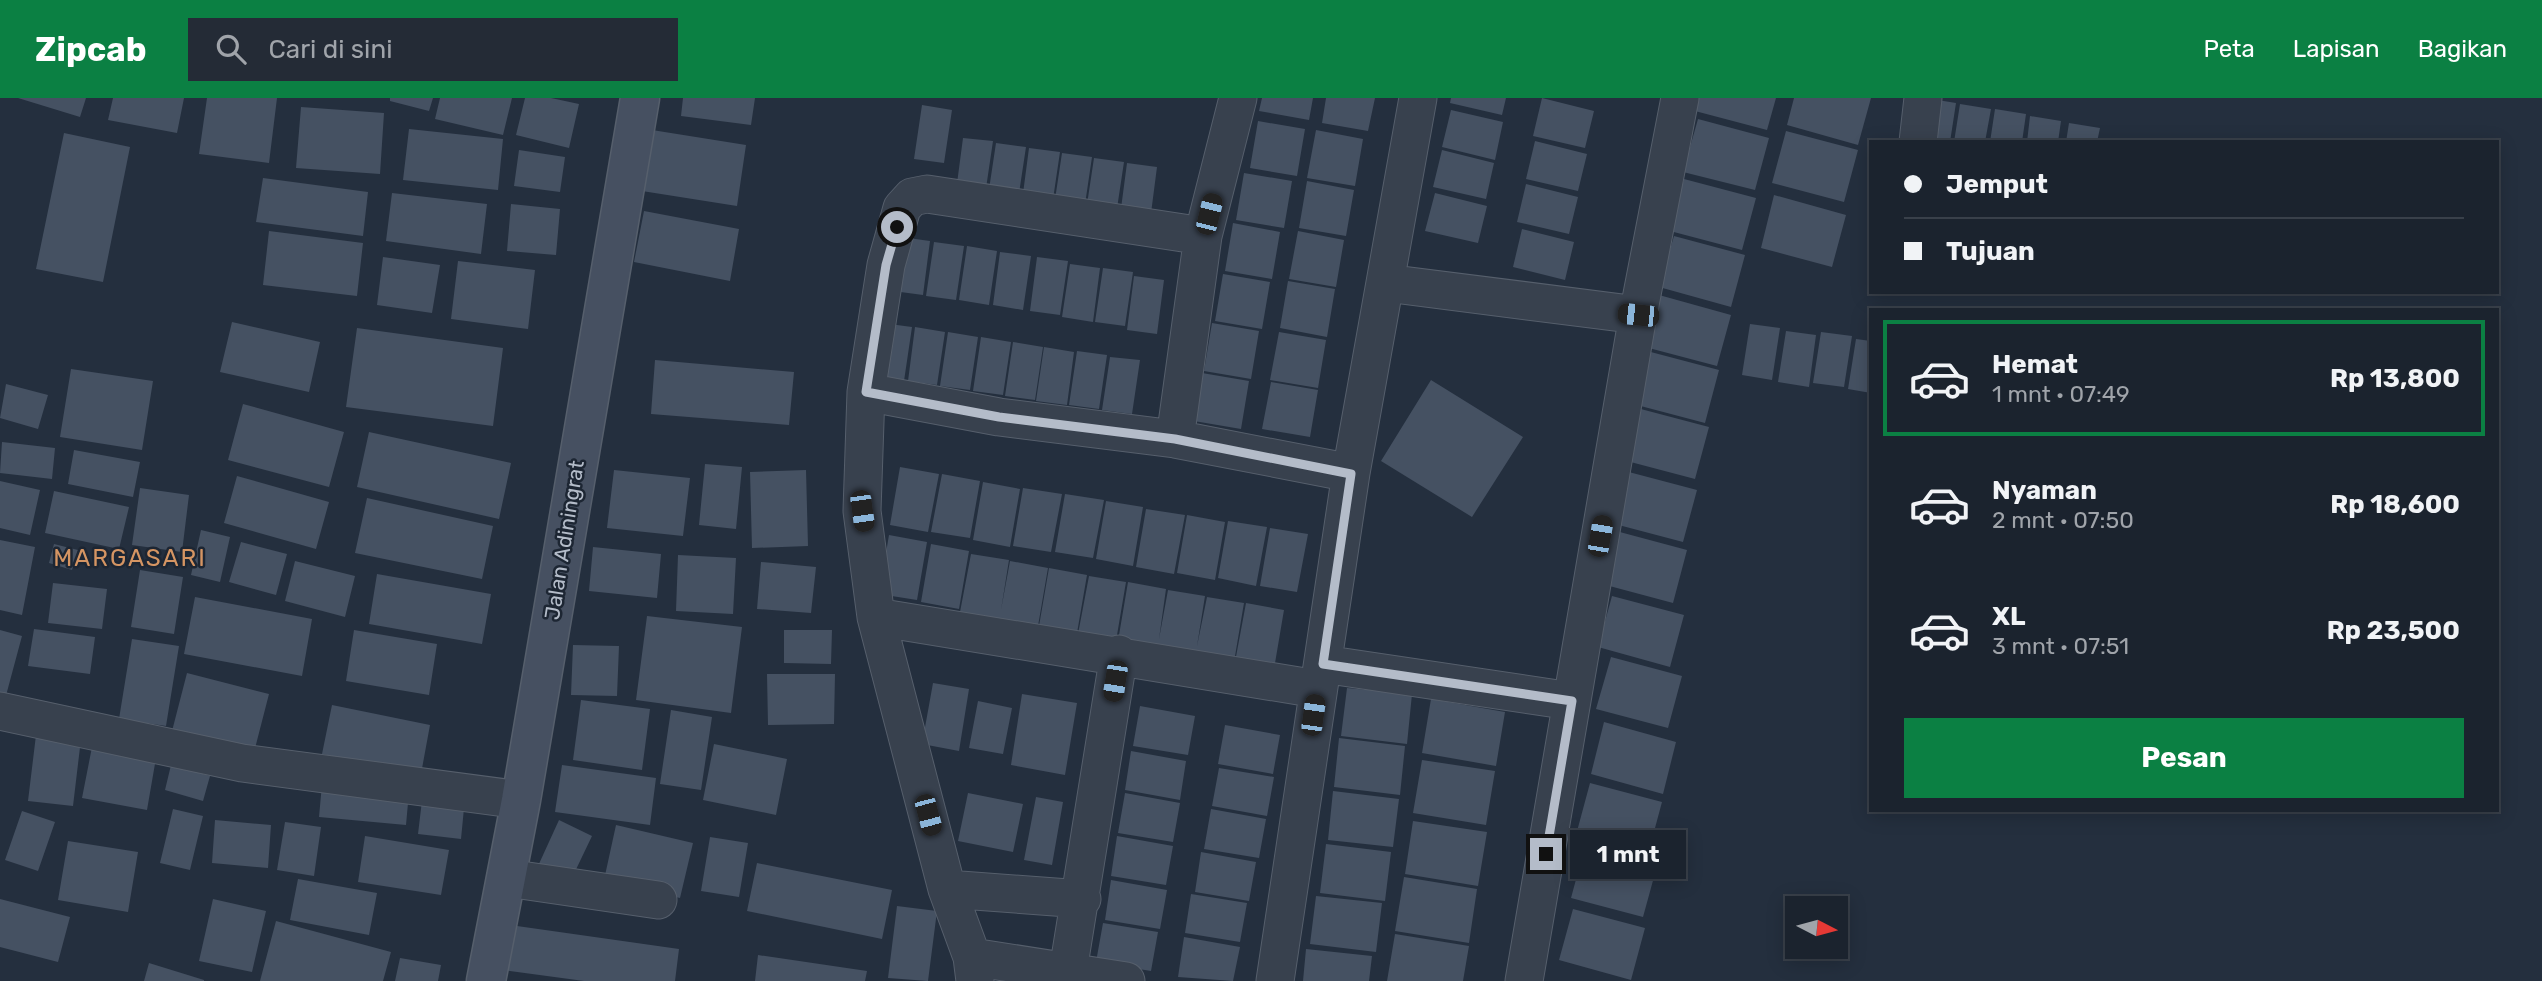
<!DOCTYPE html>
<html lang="id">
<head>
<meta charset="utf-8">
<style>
	:root { --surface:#1b232e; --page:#242b36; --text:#f1f3f6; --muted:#a0a4aa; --line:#39404a; --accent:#0b8043 }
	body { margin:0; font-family:Rubik,sans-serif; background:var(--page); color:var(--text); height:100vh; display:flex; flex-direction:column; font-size:26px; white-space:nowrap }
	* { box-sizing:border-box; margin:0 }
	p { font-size:23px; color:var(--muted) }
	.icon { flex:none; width:38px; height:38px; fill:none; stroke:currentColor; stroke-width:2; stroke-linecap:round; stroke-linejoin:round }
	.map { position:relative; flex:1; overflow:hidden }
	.side { position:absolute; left:1869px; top:210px; width:630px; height:504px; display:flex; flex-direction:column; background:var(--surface); border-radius:0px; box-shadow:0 4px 18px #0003,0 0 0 2px var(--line) }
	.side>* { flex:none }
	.banner { position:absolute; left:1869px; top:42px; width:630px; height:154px; border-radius:0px; box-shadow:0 4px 18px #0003,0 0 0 2px var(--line); display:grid; align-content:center; height:154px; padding:0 35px; background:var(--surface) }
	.needle { width:46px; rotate:96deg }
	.fabs { position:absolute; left:1785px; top:798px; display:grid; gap:14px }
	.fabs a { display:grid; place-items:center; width:63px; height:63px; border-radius:0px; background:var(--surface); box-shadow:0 4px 18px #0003,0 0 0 2px var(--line); font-size:35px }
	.end { position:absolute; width:32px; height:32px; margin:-16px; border:9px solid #b4bcc9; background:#111; box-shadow:0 0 0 4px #111 }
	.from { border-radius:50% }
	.bubble { position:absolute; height:49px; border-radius:0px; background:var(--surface); box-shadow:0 4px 18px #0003,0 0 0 2px var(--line); font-size:23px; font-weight:700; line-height:49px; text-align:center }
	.car { position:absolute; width:21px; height:42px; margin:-21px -10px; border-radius:9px; box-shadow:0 0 5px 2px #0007; background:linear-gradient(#222 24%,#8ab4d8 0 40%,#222 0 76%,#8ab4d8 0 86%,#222 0) }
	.banner b { display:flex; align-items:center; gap:24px; height:66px; font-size:26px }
	.banner b+b { border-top:2px solid var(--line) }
	.banner i { width:18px; height:18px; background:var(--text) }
	ul { padding:12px 0 0; list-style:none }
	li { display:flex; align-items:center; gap:21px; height:116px; margin:0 14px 10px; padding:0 21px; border:4px solid transparent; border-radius:0px }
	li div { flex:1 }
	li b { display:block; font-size:26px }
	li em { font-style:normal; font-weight:700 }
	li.selected { border-color:var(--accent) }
	li>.icon { width:63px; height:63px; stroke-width:1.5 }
	.primary-button { display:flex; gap:14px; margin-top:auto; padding:14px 35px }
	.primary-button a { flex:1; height:80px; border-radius:0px; background:var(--accent); color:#fff; font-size:28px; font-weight:700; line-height:80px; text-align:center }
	header { display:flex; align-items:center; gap:42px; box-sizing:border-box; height:98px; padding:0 35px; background:var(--accent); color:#fff }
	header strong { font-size:33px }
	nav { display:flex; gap:38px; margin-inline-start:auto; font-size:24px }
	.search { width:490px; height:63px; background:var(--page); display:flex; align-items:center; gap:18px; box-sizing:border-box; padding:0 24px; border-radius:0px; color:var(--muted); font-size:26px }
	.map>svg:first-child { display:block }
	.building { fill:#455162 }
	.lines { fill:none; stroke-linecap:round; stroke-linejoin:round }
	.street-casing { stroke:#565f6c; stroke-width:39 }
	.secondary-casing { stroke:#565f6c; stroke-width:41 }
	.street { stroke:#38414e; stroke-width:37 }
	.secondary { stroke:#465061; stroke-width:38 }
	.route { stroke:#b4bcc9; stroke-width:9 }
	.labels { text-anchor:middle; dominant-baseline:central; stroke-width:5; stroke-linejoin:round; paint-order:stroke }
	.street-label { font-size:21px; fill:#b4bcc9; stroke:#1d2633 }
	.quarter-label { font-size:24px; letter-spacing:2px; fill:#d59563; stroke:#1d2633 }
</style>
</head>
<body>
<header>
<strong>Zipcab</strong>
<div class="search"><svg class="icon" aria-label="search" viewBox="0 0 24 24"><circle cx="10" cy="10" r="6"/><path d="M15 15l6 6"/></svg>Cari di sini</div>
<nav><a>Peta</a><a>Lapisan</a><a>Bagikan</a></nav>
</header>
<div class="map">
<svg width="2542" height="883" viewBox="0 0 2542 883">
	<rect width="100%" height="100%" fill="#242f3e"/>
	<path class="building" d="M18,0H86L80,19Z
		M113,0H184L177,35L108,22Z
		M207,0H277L269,65L199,56Z
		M390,0H433L429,13L390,3Z
		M440,0H512L503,37L435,21Z
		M525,0H551L579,6L569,50L516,37Z
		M683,0H755L751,27L681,18Z
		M1262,0H1313L1309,22L1259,13Z
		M1326,0H1375L1368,33L1322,25Z
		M1451,0H1506L1502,17L1450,5Z
		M1542,0L1594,13L1585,50L1533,38Z
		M1699,0H1776L1767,32L1695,13Z
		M1794,0H1871L1858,47L1787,27Z
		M1925,0L1956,5L1950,44H1919Z
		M1960,6L1991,11L1985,44H1954Z
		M922,7L952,12L944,65L914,61Z
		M301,9L384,15L380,76L296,70Z
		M1995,11L2026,16L2022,44H1990Z
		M1451,12L1503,24L1495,62L1442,49Z
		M2030,18L2061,23L2058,44H2027Z
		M1698,21L1769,40L1755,92L1683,74Z
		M1258,23L1305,31L1297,78L1250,70Z
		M2069,25L2100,30L2097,44H2066Z
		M409,31L503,41L498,92L403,82Z
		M652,32L746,47L737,108L642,93Z
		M1316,32L1363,41L1355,88L1307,80Z
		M1786,33L1858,52L1844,104L1772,85Z
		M64,35L130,49L103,184L36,171Z
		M963,40L993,43L985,97L956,93Z
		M1535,43L1587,56L1578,93L1526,81Z
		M996,45L1026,49L1018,102L988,98Z
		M1029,50L1060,54L1052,108L1022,103Z
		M519,52L565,59L560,94L514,88Z
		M1442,52L1494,65L1486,101L1433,89Z
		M1062,55L1092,59L1084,113L1054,108Z
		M1094,60L1124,64L1116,117L1086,113Z
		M1127,65L1157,69L1150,123L1120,118Z
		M1244,75L1292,83L1284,130L1236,122Z
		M263,80L368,94L363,138L256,124Z
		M1684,81L1756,100L1742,152L1670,133Z
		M1307,83L1354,92L1346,138L1299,130Z
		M1526,86L1578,99L1569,136L1517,124Z
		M392,95L487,106L481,156L386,143Z
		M1435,95L1487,108L1478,145L1425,133Z
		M1774,97L1846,117L1832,169L1761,150Z
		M511,106L560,111L556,157L507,153Z
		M644,113L739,131L730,183L634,164Z
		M1233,125L1280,134L1272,181L1225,173Z
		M1522,131L1574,144L1565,182L1513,169Z
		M269,133L363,145L357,198L263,187Z
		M1298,133L1344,142L1336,189L1289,181Z
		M1674,138L1745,157L1731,209L1659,189Z
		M901,139L930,143L923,197L893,193Z
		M934,144L964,148L956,202L926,198Z
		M967,148L997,153L989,207L959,202Z
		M1000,154L1031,158L1023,212L993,207Z
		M383,159L440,167L432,215L377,207Z
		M1037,159L1068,163L1060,217L1030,213Z
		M458,163L535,172L528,231L451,221Z
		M1070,166L1100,170L1093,224L1062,219Z
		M1103,170L1133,174L1125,228L1095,224Z
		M1223,176L1270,184L1262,231L1215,223Z
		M1134,178L1164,182L1157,236L1127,232Z
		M1288,183L1335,191L1327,239L1280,230Z
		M1659,197L1731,217L1717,268L1645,249Z
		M232,224L320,244L309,294L220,274Z
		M882,225L912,229L904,283L874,278Z
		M1212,225L1259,233L1251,281L1204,273Z
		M1750,226L1780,230L1772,282L1742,277Z
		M915,229L945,234L937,287L908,283Z
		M357,230L503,250L493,328L346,309Z
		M1786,233L1816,237L1809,289L1778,284Z
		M948,234L978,239L970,292L940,288Z
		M1279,234L1326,242L1318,290L1270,282Z
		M1821,234L1852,238L1844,289L1813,285Z
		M981,239L1011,244L1003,297L973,293Z
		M1856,241L1871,243V295L1848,291Z
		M1013,244L1043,249L1035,302L1005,298Z
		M1044,249L1074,254L1067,307L1036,303Z
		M1077,253L1107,257L1099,311L1069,307Z
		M1647,253L1719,272L1705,325L1633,306Z
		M1110,259L1140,262L1132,316L1102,312Z
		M655,262L794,274L789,327L651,316Z
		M71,271L153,283L142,352L60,339Z
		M1202,275L1249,283L1241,331L1194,323Z
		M1431,282L1523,339L1472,419L1381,363Z
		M1271,284L1318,292L1310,339L1262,331Z
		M6,286L48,297L38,331L0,320Z
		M243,306L344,334L329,389L228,362Z
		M1637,310L1709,329L1695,381L1623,362Z
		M369,334L511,365L499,421L357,389Z
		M2,344L55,350L52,381L0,375Z
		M74,352L140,364L133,399L68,386Z
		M705,366L742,369L736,431L699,427Z
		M900,369L939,376L928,434L890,427Z
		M614,372L690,380L683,438L607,430Z
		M806,372L808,448L752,450L750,374Z
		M1625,373L1697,392L1683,444L1611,425Z
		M942,376L980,383L970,440L931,434Z
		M237,378L329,404L316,451L224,425Z
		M0,383L40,392L30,437L0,430Z
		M983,384L1020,391L1010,449L973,442Z
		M140,390L189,397L182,454L132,447Z
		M1023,390L1062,396L1051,454L1013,448Z
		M54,393L129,409L119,451L45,435Z
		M1065,396L1104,402L1093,460L1055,454Z
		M367,400L493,428L482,481L355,455Z
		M1106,403L1143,409L1133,468L1096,461Z
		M1146,411L1185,417L1174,476L1136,469Z
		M1187,417L1225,424L1215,482L1177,475Z
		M1228,423L1267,429L1256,488L1218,480Z
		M1270,430L1308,436L1297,494L1260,488Z
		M201,432L230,439L220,484L191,477Z
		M1616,433L1687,452L1673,505L1602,486Z
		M889,437L927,444L917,502L879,496Z
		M0,442L35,449L22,517L0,512Z
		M241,444L287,456L276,497L229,484Z
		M54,446L78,452L72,472L49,465Z
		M931,446L969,453L959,511L921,504Z
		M593,449L661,456L657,500L589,493Z
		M971,456L1009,462L1001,512L1010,463L1048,470L1038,528L960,514Z
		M678,457L736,460L733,516L676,513Z
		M295,463L355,478L345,519L285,503Z
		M761,464L816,469L811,515L757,511Z
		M1049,470L1087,477L1077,535L1039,528Z
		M140,472L183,479L174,536L131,529Z
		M377,476L491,496L482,546L369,526Z
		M1089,478L1126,484L1116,543L1078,536Z
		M1128,484L1166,491L1159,541L1168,492L1205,498L1197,548L1207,499L1244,505L1234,564L1118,543Z
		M53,485L107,491L102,531L48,525Z
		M1612,498L1684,517L1670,569L1598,549Z
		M195,499L312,521L302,578L184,556Z
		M1246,505L1284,512L1274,571L1235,564Z
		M647,518L742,529L731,615L636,602Z
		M34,531L95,539L90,576L28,568Z
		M0,532L22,538L4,605L0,604Z
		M354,532L437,546L429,597L346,583Z
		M784,532H832L831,566L784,565Z
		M132,541L179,548L166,628L119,621Z
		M573,547L619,548L617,598L571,597Z
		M1611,559L1682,578L1668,630L1596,611Z
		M187,575L269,596L253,658L171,637Z
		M767,576H835L834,626L768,627Z
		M933,585L969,591L959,653L922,646Z
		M1347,590L1412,596L1407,646L1341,638Z
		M1022,596L1077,605L1065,677L1011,667Z
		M1431,601L1505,614L1496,668L1422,655Z
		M581,602L650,611L642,672L573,662Z
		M978,603L1012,610L1003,656L969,650Z
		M332,607L430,627L421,676L322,656Z
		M1140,608L1195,618L1188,657L1133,648Z
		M671,612L712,619L701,692L660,686Z
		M1604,624L1676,644L1663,696L1591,676Z
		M1225,627L1280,637L1273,676L1218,666Z
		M36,637L81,641L73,708L28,703Z
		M1339,640L1405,648L1400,697L1334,689Z
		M714,646L787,661L776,717L703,702Z
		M92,649L156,660L147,712L82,700Z
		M1131,653L1186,663L1180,702L1125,692Z
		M1422,662L1495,673L1486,727L1413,715Z
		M171,667L210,678L203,703L165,692Z
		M562,667L656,680L650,727L555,714Z
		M1219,670L1274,679L1267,718L1212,708Z
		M1590,685L1662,704L1648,756L1576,737Z
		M322,686L409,694L406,727L319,719Z
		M1333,693L1399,701L1393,749L1328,742Z
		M423,694L465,700L461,741L418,736Z
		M968,695L1023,706L1013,754L958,743Z
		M1125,695L1180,705L1173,744L1118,735Z
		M1036,699L1063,704L1052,767L1024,762Z
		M173,711L203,718L190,772L160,765Z
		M1211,711L1266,721L1259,760L1204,751Z
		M22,713L55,724L38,773L5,762Z
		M215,722L271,727L268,770L212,765Z
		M559,722L592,738L570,784L538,768Z
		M1413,723L1487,734L1478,788L1405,776Z
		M285,724L321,729L314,778L277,772Z
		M616,727L693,745L680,800L604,782Z
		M365,738L449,752L441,797L358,784Z
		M1117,738L1173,748L1166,787L1111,778Z
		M710,739L748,745L739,799L701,793Z
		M68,743L138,754L128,814L58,802Z
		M1326,746L1391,754L1385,803L1320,795Z
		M1585,748L1657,768L1643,819L1571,800Z
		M1201,754L1256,764L1249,803L1195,794Z
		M757,765L892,792L882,841L747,813Z
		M1404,779L1477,791L1469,845L1395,833Z
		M298,781L377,795L369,837L290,822Z
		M1111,782L1167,792L1160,831L1105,822Z
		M1191,796L1247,805L1240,844L1185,835Z
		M1316,798L1382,805L1376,854L1310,846Z
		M0,801L70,819L58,864L0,849Z
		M213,801L266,813L252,874L199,863Z
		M897,808L937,813L928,883L888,880Z
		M1573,811L1645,830L1631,882L1559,862Z
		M276,823L391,854L383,883H260Z
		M1103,825L1158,834L1151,873L1096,864Z
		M510,827L679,851L675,883H584L503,872Z
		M1395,836L1469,848L1463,883H1387Z
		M1184,839L1240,849L1233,883L1178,879Z
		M1306,851L1372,858L1369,883H1303Z
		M758,857L867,873L865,883H755Z
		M400,860L441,867L438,883H395Z
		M149,865L204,882V883H144Z"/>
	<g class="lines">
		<defs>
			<path id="street" d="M1918,44L1923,0
				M1386,185L1638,217
				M866,294L999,319L1175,341L1351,375
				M1175,341L1203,138L1238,0
				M876,519L1317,591
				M1323,566L1571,603
				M0,613L242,665L521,702
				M507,780L658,802
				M947,791L1082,801
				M972,859L1126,883
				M1068,873L1119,556
				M975,883L972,859L947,791L876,519L862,413L866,294L886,167L902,110L912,99L927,96L1203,138
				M1275,883L1351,375L1418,0
				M1524,883L1638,217L1680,0"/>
			<path id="secondary" d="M486,883L521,702L640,0"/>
		</defs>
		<use href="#street" class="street-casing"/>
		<use href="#secondary" class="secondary-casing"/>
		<use href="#street" class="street"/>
		<use href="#secondary" class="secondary"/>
	</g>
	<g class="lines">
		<path class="route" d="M897,129L886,167L866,294L999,319L1175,341L1351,376L1323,566L1572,603L1546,756"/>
	</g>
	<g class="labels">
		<g class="street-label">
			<text transform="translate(564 442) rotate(-81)">Jalan Adiningrat</text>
		</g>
		<g class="quarter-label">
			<text x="130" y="460">MARGASARI</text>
		</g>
	</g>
</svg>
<div class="fabs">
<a><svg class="needle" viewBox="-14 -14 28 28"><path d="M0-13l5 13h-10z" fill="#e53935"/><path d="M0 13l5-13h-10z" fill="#a0a4aa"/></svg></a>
</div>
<i class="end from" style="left:897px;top:129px"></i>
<i class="end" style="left:1546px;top:756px"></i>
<div class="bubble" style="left:1570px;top:732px;width:116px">1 mnt</div>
<i class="car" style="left:1209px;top:116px;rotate:14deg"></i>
<i class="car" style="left:1638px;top:217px;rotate:276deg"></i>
<i class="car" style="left:862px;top:413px;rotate:172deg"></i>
<i class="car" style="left:1600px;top:438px;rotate:10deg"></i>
<i class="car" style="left:1115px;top:583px;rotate:189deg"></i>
<i class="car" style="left:1313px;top:617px;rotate:8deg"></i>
<i class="car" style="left:928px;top:717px;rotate:165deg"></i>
<div class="banner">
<b><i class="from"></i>Jemput</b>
<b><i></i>Tujuan</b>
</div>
<section class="side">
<ul>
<li class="selected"><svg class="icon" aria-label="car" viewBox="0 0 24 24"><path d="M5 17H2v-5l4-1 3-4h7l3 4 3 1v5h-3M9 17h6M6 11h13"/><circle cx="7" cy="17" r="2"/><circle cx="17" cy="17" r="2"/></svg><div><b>Hemat</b><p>1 mnt · 07:49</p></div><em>Rp 13,800</em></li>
<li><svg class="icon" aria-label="car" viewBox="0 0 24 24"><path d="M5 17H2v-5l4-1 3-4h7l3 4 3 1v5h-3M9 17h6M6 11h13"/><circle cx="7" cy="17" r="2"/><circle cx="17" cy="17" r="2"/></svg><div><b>Nyaman</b><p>2 mnt · 07:50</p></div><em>Rp 18,600</em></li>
<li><svg class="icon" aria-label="car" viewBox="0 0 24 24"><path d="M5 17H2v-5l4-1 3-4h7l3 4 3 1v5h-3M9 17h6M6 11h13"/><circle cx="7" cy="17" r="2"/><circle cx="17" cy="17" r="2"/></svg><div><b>XL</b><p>3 mnt · 07:51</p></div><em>Rp 23,500</em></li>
</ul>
<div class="primary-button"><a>Pesan</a></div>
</section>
</div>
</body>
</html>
